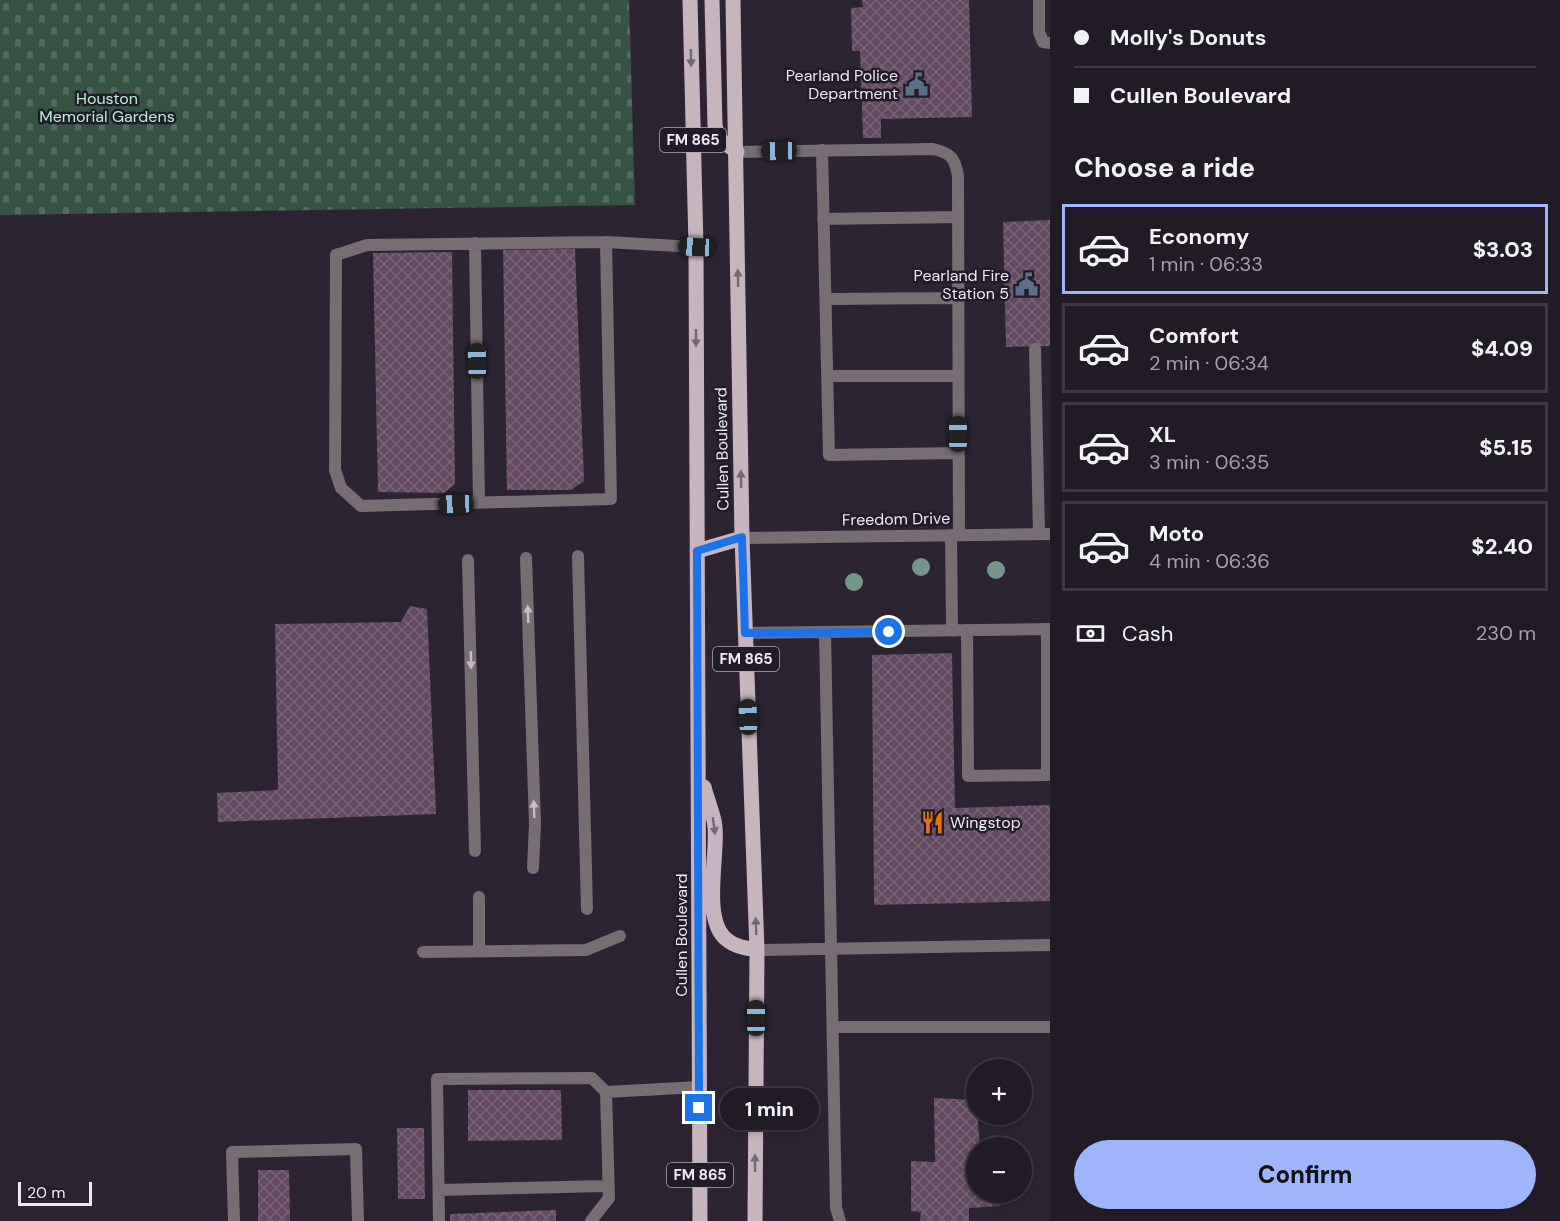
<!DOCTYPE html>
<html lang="en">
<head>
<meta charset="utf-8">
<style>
	:root { --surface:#211b26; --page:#29242e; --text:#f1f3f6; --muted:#a2a1a7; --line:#3e3943; --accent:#9eb4fd }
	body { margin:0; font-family:"DM Sans",sans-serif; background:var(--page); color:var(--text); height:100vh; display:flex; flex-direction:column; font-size:22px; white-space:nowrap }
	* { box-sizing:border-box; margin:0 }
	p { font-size:20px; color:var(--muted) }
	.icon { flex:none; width:33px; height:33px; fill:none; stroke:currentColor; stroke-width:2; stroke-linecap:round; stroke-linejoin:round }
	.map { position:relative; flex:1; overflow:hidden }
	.side { display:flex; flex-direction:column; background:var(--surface); width:510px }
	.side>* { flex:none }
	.banner { display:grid; align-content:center; height:132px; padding:0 24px; background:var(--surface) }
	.buttons { position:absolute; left:966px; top:1059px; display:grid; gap:12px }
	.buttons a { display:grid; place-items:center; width:66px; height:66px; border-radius:50%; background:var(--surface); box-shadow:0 3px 9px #0003,0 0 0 2px var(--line); font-size:30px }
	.scale { position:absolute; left:18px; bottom:15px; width:74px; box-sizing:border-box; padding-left:6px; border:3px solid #eee9f3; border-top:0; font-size:16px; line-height:21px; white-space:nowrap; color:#eee9f3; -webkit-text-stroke:4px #221b29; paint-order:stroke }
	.end { position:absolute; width:27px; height:27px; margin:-14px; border:8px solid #1a73e8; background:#fff; box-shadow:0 0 0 3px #fff }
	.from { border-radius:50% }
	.bubble { position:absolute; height:42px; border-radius:21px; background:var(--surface); box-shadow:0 3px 9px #0003,0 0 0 2px var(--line); font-size:20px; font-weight:800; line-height:42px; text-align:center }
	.car { position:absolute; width:18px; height:36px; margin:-18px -9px; border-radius:8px; box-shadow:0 0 4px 2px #0007; background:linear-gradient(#222 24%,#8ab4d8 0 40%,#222 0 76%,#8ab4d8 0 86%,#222 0) }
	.banner b { display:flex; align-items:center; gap:21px; height:57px; font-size:22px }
	.banner b+b { border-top:2px solid var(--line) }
	.banner i { width:15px; height:15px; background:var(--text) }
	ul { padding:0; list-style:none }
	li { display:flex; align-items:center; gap:18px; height:90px; margin:0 12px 9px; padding:0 12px; border:3px solid var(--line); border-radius:0px }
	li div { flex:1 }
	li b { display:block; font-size:22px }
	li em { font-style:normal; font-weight:800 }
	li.active { border-color:var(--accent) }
	li>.icon { width:54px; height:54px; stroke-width:1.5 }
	h2 { padding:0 24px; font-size:27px; line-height:72px }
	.pay { display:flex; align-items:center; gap:15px; height:66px; padding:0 24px; font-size:22px }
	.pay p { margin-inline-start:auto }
	.cta { display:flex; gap:12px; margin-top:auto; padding:12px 24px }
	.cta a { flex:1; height:69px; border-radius:36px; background:var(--accent); color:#111; font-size:24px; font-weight:800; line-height:69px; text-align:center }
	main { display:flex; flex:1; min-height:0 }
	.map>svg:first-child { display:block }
	.cemetery { fill:url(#cemetery-stones) }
	.building { fill:url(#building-cross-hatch) }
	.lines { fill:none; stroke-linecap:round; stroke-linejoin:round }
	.lane { stroke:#776e73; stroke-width:12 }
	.street { stroke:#776e73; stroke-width:12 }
	.primary { stroke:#c7b5be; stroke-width:15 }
	.tree { fill:#76958a }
	.oneway { fill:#746874 }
	.oneway2 { fill:#c4bec6 }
	.route { stroke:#1a73e8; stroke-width:8 }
	.labels { text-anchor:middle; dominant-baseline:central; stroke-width:5; stroke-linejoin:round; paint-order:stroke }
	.shield { fill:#221b29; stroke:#b1abb6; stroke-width:1.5 }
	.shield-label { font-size:15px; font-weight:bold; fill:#eee9f3 }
	.poi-label { font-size:16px; fill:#eee9f3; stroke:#221b29; text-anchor:end }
	.park-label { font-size:16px; fill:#b3f1d1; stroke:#221b29 }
	.street-label { font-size:16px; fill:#eee9f3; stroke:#221b29 }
</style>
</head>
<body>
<main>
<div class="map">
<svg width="1050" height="1221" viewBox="0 0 1050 1221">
	<defs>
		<pattern id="cemetery-stones" width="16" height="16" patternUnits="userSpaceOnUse" patternTransform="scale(1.5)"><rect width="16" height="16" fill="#345343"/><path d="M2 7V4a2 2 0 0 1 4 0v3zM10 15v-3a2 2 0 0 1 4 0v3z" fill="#526c5f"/></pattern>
		<pattern id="building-cross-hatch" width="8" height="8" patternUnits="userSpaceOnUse" patternTransform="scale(1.5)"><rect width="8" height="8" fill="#634a60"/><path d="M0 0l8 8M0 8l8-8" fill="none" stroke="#7a6477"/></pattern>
	</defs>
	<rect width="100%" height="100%" fill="#2c2433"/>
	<path class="cemetery" d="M0,0H629L635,205L0,215Z"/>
	<path class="building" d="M862,0H969L972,117L881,119V138H863L860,51H852L851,8L863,7Z
		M1050,220V346L1006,347L1003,222Z
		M575,249L584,481L571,490H507L503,250Z
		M452,252L455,484L444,493L378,492L373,253Z
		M410,606L427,609L436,814L218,822L217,793L278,790L275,624L401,622Z
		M952,653L955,808L1050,805V901L874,905L872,655Z
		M468,1090H561L562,1140L468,1141Z
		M934,1098L976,1100L980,1148H976V1192H1000V1206L969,1208V1221H920L921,1212L911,1211V1161L935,1162Z
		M397,1128H424L425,1199H398Z
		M258,1170H289L290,1221H258Z
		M556,1210V1221H450V1214Z"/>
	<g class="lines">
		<path class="lane" d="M1039,0V32L1043,42L1050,43
			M822,150L829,455L958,453
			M737,152L933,149C951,153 955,158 958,176L959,535
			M823,219L958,217
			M606,242L367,245L336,255L335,470L341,488L361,506L611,499L606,242L696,247
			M475,243L479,503
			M826,299L958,298
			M1035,349L1039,534
			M827,376H958
			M951,535L952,631
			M578,556L587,909
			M526,558L535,824L533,868
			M468,560L475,851
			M967,630L968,776L1047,775V629
			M825,632L836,1208L840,1221
			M745,633L1050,629
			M479,897V951
			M757,950L1050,945
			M423,952L586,950L620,936
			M833,1027H1050
			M439,1190L608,1186
			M234,1221L232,1152L356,1149L358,1221
			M439,1221L437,1079L592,1078L606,1092
			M591,1221L609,1198L606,1092L699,1087"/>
		<path class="street" d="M742,538L1050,534"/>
		<path class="primary" d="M690,0L696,247L700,1221
			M712,0L715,125L718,138L737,152
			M733,0L742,538L757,950L755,1221
			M697,551L742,538
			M704,787C707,800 714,814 715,827C718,856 702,919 726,939C735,947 746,948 757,950"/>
	</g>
	<g class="tree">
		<circle cx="921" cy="567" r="9"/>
		<circle cx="996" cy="570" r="9"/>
		<circle cx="854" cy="582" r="9"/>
	</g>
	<defs><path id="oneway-solid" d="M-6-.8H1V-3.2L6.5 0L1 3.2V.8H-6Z" transform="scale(1.5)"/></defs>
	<g class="oneway">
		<use href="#oneway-solid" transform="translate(691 58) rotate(89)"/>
		<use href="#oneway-solid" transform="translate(738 278) rotate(-91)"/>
		<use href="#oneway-solid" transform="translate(696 338) rotate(90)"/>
		<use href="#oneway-solid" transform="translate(741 479) rotate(-91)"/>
		<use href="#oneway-solid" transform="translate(714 826) rotate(82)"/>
		<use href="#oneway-solid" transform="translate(756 926) rotate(-92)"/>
		<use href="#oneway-solid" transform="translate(755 1163) rotate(-90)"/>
	</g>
	<g class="oneway2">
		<use href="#oneway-solid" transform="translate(528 614) rotate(-92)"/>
		<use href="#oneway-solid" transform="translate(471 660) rotate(89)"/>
		<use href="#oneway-solid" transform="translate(534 809) rotate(-92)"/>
	</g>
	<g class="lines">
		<path class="route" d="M699,1108L697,551L742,537L745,633L889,632"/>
	</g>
	<defs>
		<symbol id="civic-bare" viewBox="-9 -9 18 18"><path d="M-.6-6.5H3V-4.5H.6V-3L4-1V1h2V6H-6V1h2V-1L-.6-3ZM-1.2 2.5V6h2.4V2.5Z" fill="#5c6f8a" stroke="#221b29" stroke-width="2.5" paint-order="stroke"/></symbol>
		<symbol id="restaurant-bare" viewBox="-9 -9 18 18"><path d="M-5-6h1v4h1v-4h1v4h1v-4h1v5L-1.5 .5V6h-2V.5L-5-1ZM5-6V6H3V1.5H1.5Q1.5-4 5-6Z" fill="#e8710a" stroke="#221b29" stroke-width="2.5" paint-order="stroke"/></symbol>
	</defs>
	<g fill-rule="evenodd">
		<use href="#civic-bare" x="900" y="68" width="33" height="33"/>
		<use href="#civic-bare" x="1010" y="268" width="33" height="33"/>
		<use href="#restaurant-bare" x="916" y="806" width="33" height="33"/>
	</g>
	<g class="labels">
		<g class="shield">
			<rect x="660" y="128" width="66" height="24" rx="4.5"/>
			<rect x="713" y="647" width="66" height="24" rx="4.5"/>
			<rect x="667" y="1163" width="66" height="24" rx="4.5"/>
		</g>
		<g class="shield-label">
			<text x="693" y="140">FM 865</text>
			<text x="746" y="659">FM 865</text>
			<text x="700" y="1175">FM 865</text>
		</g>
		<g class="poi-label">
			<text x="898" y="75">Pearland Police<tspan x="898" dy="18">Department</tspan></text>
			<text x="1009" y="275">Pearland Fire<tspan x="1009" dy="18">Station 5</tspan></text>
			<text x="950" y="822" text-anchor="start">Wingstop</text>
		</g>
		<g class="park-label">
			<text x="107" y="98">Houston<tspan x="107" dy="18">Memorial Gardens</tspan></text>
		</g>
		<g class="street-label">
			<text transform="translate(722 449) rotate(-91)">Cullen Boulevard</text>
			<text transform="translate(896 519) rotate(-1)">Freedom Drive</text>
			<text transform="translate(681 935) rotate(-90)">Cullen Boulevard</text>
		</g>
	</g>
</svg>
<div class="buttons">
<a>+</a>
<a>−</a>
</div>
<div class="scale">20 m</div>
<i class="end from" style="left:889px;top:632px"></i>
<i class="end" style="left:699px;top:1108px"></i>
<div class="bubble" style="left:720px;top:1088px;width:99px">1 min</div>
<i class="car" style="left:779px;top:151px;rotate:269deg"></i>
<i class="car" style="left:696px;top:247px;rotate:273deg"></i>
<i class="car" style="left:477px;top:361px;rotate:359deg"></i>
<i class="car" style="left:958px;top:434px;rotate:0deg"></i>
<i class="car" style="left:456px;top:504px;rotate:268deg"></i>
<i class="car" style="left:748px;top:717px;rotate:358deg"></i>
<i class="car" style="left:756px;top:1018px;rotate:0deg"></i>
</div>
<section class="side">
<div class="banner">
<b><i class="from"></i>Molly's Donuts</b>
<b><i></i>Cullen Boulevard</b>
</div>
<h2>Choose a ride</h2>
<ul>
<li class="active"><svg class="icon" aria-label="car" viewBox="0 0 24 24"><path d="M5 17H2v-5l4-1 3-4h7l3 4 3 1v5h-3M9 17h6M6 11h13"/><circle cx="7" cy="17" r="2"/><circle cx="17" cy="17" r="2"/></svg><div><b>Economy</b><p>1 min · 06:33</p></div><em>$3.03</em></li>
<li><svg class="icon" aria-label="car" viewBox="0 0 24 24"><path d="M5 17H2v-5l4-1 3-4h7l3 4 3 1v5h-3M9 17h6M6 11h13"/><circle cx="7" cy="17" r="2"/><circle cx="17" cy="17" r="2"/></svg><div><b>Comfort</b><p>2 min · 06:34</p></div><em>$4.09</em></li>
<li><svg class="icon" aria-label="car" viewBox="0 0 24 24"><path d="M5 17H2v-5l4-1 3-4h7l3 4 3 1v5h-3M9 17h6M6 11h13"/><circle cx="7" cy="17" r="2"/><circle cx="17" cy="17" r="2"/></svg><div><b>XL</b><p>3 min · 06:35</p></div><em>$5.15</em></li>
<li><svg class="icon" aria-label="car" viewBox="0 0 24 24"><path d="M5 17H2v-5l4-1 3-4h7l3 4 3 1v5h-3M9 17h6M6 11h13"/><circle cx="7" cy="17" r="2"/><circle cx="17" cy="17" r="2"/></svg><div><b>Moto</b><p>4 min · 06:36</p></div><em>$2.40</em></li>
</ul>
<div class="pay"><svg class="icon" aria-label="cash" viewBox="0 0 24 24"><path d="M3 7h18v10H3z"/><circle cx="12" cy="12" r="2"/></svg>Cash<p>230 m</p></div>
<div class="cta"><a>Confirm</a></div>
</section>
</main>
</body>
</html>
